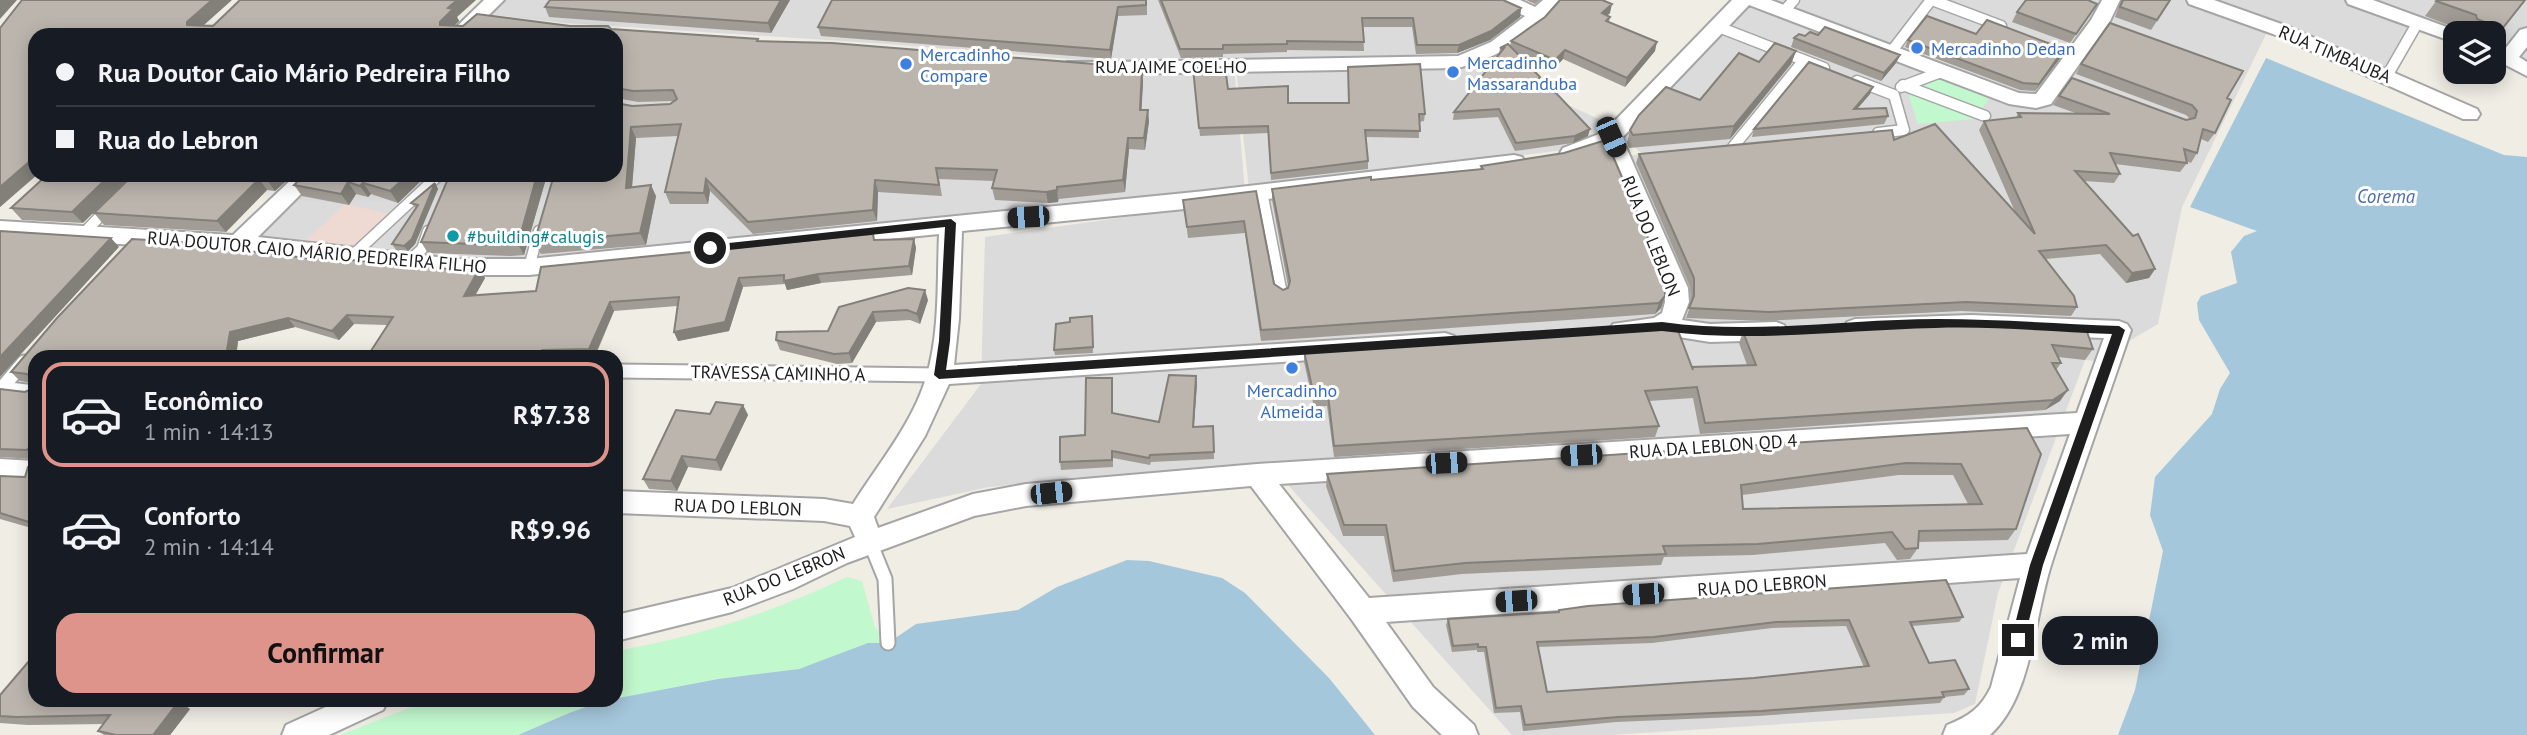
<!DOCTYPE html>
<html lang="pt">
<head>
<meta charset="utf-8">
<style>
	:root { --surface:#171b24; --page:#20242c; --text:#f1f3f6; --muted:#9ea1a6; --line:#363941; --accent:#de948a }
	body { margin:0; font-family:"PT Sans",sans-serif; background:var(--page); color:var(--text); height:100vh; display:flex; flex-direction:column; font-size:26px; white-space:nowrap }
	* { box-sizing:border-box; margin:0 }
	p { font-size:23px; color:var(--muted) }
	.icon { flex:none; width:38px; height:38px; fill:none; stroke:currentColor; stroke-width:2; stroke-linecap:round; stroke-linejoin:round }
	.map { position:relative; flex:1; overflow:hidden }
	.details { position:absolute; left:28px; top:350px; width:595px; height:357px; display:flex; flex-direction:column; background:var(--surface); border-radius:21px; box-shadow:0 4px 18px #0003 }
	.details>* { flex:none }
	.hud { position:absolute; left:28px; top:28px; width:595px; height:154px; border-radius:21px; box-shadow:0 4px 18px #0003; display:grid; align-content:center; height:154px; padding:0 28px; background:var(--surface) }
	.tools { position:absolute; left:2443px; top:21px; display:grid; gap:14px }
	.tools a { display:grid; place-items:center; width:63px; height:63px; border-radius:14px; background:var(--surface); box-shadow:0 4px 18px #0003; font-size:35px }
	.end { position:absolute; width:32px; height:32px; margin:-16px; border:9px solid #1e1e1e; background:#fff; box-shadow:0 0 0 4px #fff }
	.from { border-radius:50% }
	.bubble { position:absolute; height:49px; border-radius:21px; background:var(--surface); box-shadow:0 4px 18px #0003; font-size:23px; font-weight:800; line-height:49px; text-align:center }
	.car { position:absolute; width:21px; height:42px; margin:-21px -10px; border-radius:9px; box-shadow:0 0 5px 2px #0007; background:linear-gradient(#222 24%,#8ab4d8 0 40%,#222 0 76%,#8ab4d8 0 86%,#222 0) }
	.hud b { display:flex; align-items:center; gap:24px; height:66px; font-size:26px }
	.hud b+b { border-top:2px solid var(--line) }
	.hud i { width:18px; height:18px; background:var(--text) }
	ul { padding:12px 0 0; list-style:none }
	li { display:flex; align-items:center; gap:21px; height:105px; margin:0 14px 10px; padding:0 14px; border:4px solid transparent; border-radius:21px }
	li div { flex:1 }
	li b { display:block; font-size:26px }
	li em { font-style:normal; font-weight:800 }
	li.selected { border-color:var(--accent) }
	li>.icon { width:63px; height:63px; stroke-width:1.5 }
	.cta { display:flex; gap:14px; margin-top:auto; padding:14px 28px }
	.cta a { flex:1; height:80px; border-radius:21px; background:var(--accent); color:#111; font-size:28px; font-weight:800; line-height:80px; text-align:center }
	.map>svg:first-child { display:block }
	.residential { fill:#dcdbdb }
	.commercial { fill:#efd9d3 }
	.park { fill:#c2f8ce }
	.water { fill:#a5c7db }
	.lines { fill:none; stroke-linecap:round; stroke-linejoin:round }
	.lane-far1-casing { stroke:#a5a5a5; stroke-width:13 }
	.lane-casing { stroke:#a5a5a5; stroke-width:17 }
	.street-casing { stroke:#a5a5a5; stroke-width:4 }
	.lane-far1 { stroke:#fff; stroke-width:10 }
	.lane { stroke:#fff; stroke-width:13 }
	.street { fill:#fff; fill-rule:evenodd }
	.wall { fill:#a19c95; fill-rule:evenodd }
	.shaded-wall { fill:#837f79 }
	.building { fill:#bbb5ad; stroke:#837f79; stroke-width:2; fill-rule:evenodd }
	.route { fill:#1e1e1e }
	.shop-dot { fill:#3f7fe0; stroke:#fff; stroke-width:2.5 }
	.culture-dot { fill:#0f9aa8; stroke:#fff; stroke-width:2.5 }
	.labels { text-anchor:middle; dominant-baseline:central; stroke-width:6; stroke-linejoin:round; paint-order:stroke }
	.shop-label { font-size:18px; fill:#366cbe; stroke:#fff; text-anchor:start }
	.street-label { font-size:18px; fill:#1e1e1e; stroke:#fff }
	.culture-label { font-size:18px; fill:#0d838f; stroke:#fff; text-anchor:start }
	.water-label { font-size:19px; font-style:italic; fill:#4c6eab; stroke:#fff }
</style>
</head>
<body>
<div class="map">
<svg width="2527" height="735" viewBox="0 0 2527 735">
	<rect width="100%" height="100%" fill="#efede4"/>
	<path class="residential" d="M489,0H1497L1533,16L1471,57L1106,62L888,44L566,23L475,13Z
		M1735,0H2527V71L2494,53V33H2455V38L2421,24L2384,74L2272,22L2182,207L2158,324L2095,361L2085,360L1998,593L1975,704L1954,713L1610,735H1512L1271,466L989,487L887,509L981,384L985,237L1253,199L1643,154L1618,135Z
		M616,38L965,63L1234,67L1245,191L490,264L232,240L303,175H616Z
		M1472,60L1611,125L1589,143L1572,149L1249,190L1236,67Z"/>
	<path class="commercial" d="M345,204L390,214L355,248L301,245Z"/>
	<path class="park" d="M1927,71L1991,96L1974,119L1918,124L1909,96Z
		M847,577L862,581L875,627L888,643L799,669L718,679L616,699V651C699,636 771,613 847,577Z
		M430,700H610L569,713L518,735H340Z"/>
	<path class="water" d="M2266,58L2504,155L2527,157V735H2118L2135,690L2163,551L2150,515L2155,477L2212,414L2220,389L2230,373L2199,320L2197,303L2201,296L2237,283L2231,252L2244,236L2257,231L2190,207Z
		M1127,560L1149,561L1222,578L1245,593L1329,678L1375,735H518L569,713L603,701L718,679L799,669L868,643H888L916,624L1018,610L1057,587Z"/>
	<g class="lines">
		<defs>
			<path id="lane-far1" d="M1932,0L2001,26
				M1784,11L1794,0
				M1716,26L1824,68
				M1891,52L1931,0
				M2387,76L2418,22
				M1857,81L1894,95
				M1903,85L1985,116
				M1901,87L1941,72
				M1878,133L1904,130L1894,95
				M1733,147L1804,60
				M1262,192L1282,294
				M84,233L108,208
				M352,256L439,175
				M408,262L422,249L428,231
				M529,267L539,231"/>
			<path id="lane" d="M616,371L939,375
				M0,388L35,392
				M2,388L24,362
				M870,542L885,579L888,643"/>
			<path id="street" d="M484,0H504L469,35H448Z
				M1495,0H1520L1535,7L1543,0H1563C1539,34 1498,58 1458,68L1113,74L1067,70L1064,66L1067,62H1113L1458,56L1491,42L1525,16L1497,4Z
				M1732,0H1771L2019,93L2036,94L2091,20L2102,0H2120L2110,21L2051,104L2036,108L2009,104L1749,5L1622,138L1688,288L1689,302L1682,320L1710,324L1776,322L1784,325L1788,331L1784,337L1776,340L1710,342L1660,334L1621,339L1613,336L1609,330L1613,324L1654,318L1662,313L1665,302L1664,288L1605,147L1571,160L1563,158L1560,153L1563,148L1604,132Z
				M2187,0H2214L2287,26L2477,109L2480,114L2477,119H2463L2273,34L2189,4Z
				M2346,0H2373L2463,33H2455V42L2448,40L2348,4Z
				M2527,28V47L2519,57L2527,62V76L2494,59V45L2505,49L2520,30Z
				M1514,155L1522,157L1525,162L1522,167L1205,207L962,231L959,319L954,365L1445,333L1454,336L1457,342L1454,348L1445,351L949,384L925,436L874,517L878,528L973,494L1026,484L1257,464L2077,413L2104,338L1971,333L1855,337L1847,334L1843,328L1847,322L1855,319L1971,315L2119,321L2127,324L2131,330C2105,407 2077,484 2052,562C2034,616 2033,696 1990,735H1943L1947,725C1968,717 1981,708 1991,687L2020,578L1386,622L1433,687L1474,725L1478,735H1442L1413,707L1352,620L1251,486L1026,506L974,516L847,563L793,589L732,612L616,641V615L732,588L855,537L850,526L824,521L616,513V491L824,499L853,504C879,463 912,424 926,378C940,333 937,281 939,234L529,275H455L238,251L0,237V221L233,235L296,175H320L258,237L455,259H529L1205,191ZM2070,434L2027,554L1369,598L1279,484Z
				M0,459L35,461V483L0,481Z
				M341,700H388L383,710L329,735H282L286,725Z"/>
		</defs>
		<use href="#lane-far1" class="lane-far1-casing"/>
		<use href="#lane" class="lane-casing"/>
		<use href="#street" class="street-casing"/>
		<use href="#lane-far1" class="lane-far1"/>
		<use href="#lane" class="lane"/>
		<use href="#street" class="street"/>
	</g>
	<path class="wall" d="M790,0L771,33L549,17L545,7Z
		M1147,0V15L1118,16L1111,59L821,36L818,27Z
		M1158,0H1503L1521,8L1520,17L1490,40L1457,53L1416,54L1412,27H1363L1364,51L1287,50V52L1223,54V57L1181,58Z
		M1526,0H1540L1535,4Z
		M2121,0H2171L2151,30L2115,17Z
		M2437,0H2525L2494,39V33H2465L2464,31L2425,16Z
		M2017,12L2091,14L2070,43L2012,22Z
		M1610,13L1607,16L1610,17L1609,22L1655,51L1625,87L1563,59L1554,69L1517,53L1539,85L1588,136L1573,143L1515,151L1498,117L1453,120L1454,112L1499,54L1500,48L1510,46L1511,41L1545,17Z
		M457,17L459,21L454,26H570L758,39L759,41L1108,71L1142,70L1143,82L1141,110L1149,121L1145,150L1129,149L1125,192L1059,199L1058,202L1048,203L995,200L992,188L994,181L939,179L942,196L878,192L877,221L753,234L710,191L708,204H670L665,192L678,136L636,138L632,187L656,196L646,245L541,254L534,243L632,106L670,104L674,101L638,102L616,98V35H35V175L0,207V28L204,25Z
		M1976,34L2064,49L2061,57L2035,91L2020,90L1905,47L1908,40Z
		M1818,35L1900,55L1896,63L1881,81L1791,47L1794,38Z
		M1796,51L1791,64L1730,139L1629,148L1627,143L1630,130L1700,100L1759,62Z
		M2081,64L2227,98L2215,133L2208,142L2201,139L2197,153L2191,163L2186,161L2187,163L2180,172L2115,164L2120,174L2114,183L2084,181L2155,269L2149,278L2126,283L2100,254L2046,259L2077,307L2071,316L1961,311L1765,321L1686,318L1691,304L1690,287L1636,163L1639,154L1894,140L2016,214L1979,130L1984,121L2016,118L2018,113L2078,114L2053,105L2059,96L2186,120L2190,119L2186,115L2076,74Z
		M1348,67L1425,114L1424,121L1419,122V138L1366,137L1368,161V169L1271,180L1268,133L1200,136L1193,68L1228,89L1288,103H1348Z
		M1870,94L1857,109L1888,116L1884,124L1752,137L1754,129Z
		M1481,166L1665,296L1661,308L1655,314L1261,341L1245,233L1188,238L1183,200L1256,191L1274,284L1283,290L1288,288V286L1272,200V189L1480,170Z
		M47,175L83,223L22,220L11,208Z
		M133,175H293L275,191L267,190L226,232L104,225L94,213Z
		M304,175H427L398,203L371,194L368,197L356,194L349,205L302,196L294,185Z
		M447,175H547L524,255L511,256L428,253L421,242L448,179Z
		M435,183L438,189L415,244L408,251L396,250L392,244L416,208L411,203Z
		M914,239L916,248L912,275L821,283L787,290L785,284L743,287L729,331L678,341L674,332L677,306L614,311L595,357H367L387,325L354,324L339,340L295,327L238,341L236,357H35V459L0,457V389L25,392L33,388V383L20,381L11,372L200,243L202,246L315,259L485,278L475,295L536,291L874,240Z
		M928,300L920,324L910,320L876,322L852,363L837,364L780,350L776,340L828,331L839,307Z
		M1092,321L1093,353L1055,355L1054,350L1070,322Z
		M1944,324L2093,349L2085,360L2058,357L2061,363L2056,370L2060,401L2045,410L1700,434L1693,398L1649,401L1659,426L1655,437L1334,457L1327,406L1314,407L1304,362V351L1692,368L1747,365L1739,343L1743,332Z
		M1112,378L1113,413L1159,422L1197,384L1194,427L1213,426L1214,459L1151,462L1150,465L1113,458V467L1061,470L1060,462L1085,435Z
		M743,405L748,415L721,471L688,467L677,491L649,489L643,479L710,414Z
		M2027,428L2016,529L2008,540L1918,542V548L1910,559L1897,560L1885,543L1753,555L1664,557L1661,565L1462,574L1393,582L1384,536H1343L1326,486L1327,474L1709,451L1711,448ZM1899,475H1953L1968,504L1743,509L1742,495Z
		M35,467V529L0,519V476L25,477Z
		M1559,610L1963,617L1959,622L1912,626L1929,663L1969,689L1964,695L1944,697L1940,703L1758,716L1616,722L1523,731L1520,712L1494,713L1484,652H1477V650L1452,652L1446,625L1448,619L1558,612ZM1846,626L1864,667L1754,678L1547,692L1538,647L1652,643L1772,628Z
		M0,695L190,709L170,735H104L98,731L103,724L28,725L0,723Z"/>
	<path class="shaded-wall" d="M0,0H17L0,19Z
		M212,0H232L195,33L187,25V22Z
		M457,0H476L457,17L459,21L446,33L440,25V22L448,8Z
		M781,0H790L771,33L768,23Z
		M1612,4L1610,13L1600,22L1602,13Z
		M1118,7V16L1111,59L1110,50Z
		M1521,8L1520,17L1490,40L1457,53L1459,45Z
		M1657,42L1655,51L1625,87L1627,78Z
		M2064,49L2061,57L2035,91L2039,84Z
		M1565,50L1563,59L1554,69L1555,60Z
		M1796,51L1791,64L1730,139L1734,126Z
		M1900,55L1896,63L1881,81L1884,73Z
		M1142,70L1143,82L1141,121L1140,110Z
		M1873,87L1870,94L1851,116L1854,109Z
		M1148,110L1149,121L1145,150L1144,138Z
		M631,127L636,138L631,199L626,188Z
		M1590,129L1588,136L1573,143L1575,136Z
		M1128,138L1129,149L1125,192L1123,180Z
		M29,162L35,168V175H37L0,207V187Z
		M110,175H132L83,223L72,212Z
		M272,175H293L275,191L267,180Z
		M408,175H427L398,203L390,191Z
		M537,175H547L524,255L518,244Z
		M259,179L267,190L226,232L217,221Z
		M706,179L710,191L708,204L704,193Z
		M875,180L878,192L877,221L873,210Z
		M348,182L356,194L349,205L341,194Z
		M363,183L371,194L368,197L360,186Z
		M435,183L438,189L415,244L408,251L404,246Z
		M651,185L656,196L646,245L640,233Z
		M1057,187L1058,202L1048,203L1046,192Z
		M111,238L119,247L0,377V357Z
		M914,239L916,248L912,275L909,266Z
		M479,269L485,278L470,305L464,296Z
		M2155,269L2149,278L2126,283L2132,273Z
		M818,274L821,283L787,290L784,281Z
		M739,278L743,287L729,331L678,341L674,332Z
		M925,290L928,300L920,324L917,314Z
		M1665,296L1661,308L1655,314L1659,303Z
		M610,302L614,311L594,357L589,349Z
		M873,312L876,322L852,363L849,353Z
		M347,315L354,324L339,340L332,331Z
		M288,318L295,327L238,341L236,357H224L230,332Z
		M542,350L546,357H541L540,354Z
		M1196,376L1197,384L1193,434V427Z
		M2068,390L2060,401L2045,410L2053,400Z
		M743,405L748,415L721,471L716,460Z
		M35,441V458L27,450Z
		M682,456L688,467L677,491L671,481Z
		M35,515V527L29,522Z
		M179,701L190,709L170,735H153Z"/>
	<path class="building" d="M22,0H212L187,22V25L213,26L240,0H457L448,8L453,9L440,22V25L463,26L477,14L570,26H608L611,29L758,39L757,41L832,43L1107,65L1106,71L1142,70L1140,110H1148L1144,138H1128L1123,180L1057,187V190L1046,192L992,188L997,170L936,168L939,185L875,180L873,210L748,222L706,179L704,193L665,192L681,124L631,127L626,188L651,185L640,233L534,243L554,175H616V103L632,106L670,104L677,99L673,90L633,91L616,88V35H35V161L29,162L0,187V28Z
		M550,0H781L768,23L545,7Z
		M832,0H1146V5L1118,7L1110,50L818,27Z
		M1161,0H1503L1521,8L1491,31L1459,45H1417L1413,18H1362L1364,42L1287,41V44L1223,45V49H1180Z
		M1560,0H1602L1612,4L1602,13L1610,17L1606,21L1657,42L1627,78L1565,50L1555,60L1511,41L1545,17Z
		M2026,0H2088L2097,4L2076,34L2017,12Z
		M2123,0H2170L2157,20L2120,7Z
		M2437,0H2525L2502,29L2477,19L2476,15L2436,1Z
		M1927,16L1976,34L1987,20L2064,49L2039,84L2023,83L1908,40Z
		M2110,23L2243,71L2227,98L2231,100L2215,133L2203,129L2197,153L2184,149L2187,163L2110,153L2120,174L2075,171L2133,236L2138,234L2155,269L2132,273L2106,245L2039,251L2074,296L2077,307L1966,302L1769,312L1689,308L1694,296V278L1639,154L1892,130L1894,140L1935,124L2035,234L1984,121L2021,117L2018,113L2110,114L2059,96L2072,78L2186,120L2195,118L2197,111L2192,105L2081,64Z
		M1825,27L1900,55L1884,73L1794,38L1799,34L1805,36L1810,32L1818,35Z
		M1775,43L1796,51L1734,126L1633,135L1630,130L1639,115L1666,87L1700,100L1739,53L1759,62Z
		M1508,44L1540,77L1534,84L1556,93L1590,129L1575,136L1516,143L1499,109L1454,112L1504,48H1500Z
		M1809,62L1873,87L1854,109L1886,108L1888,116L1754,129Z
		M1420,64L1425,114H1419L1420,131L1365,130L1368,161L1271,173L1268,126L1199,128L1193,68L1225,67L1228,89L1288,86V103H1349L1348,67Z
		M1606,140L1665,277V296L1659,303L1261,330L1244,221L1187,227L1183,200L1256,191L1274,284L1283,290L1288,288L1290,281L1272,189L1371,177V180L1483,169L1481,166L1564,153Z
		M47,175H110L72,212L11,208Z
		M133,175H272L267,180L259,179L217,221L94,213Z
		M304,175H408L390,191L363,183L360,186L348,182L341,194L294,185Z
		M447,175H537L518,244L504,245L421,242L448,179Z
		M435,183L412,239L404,246L392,244L418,205L411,203Z
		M0,231L111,238L0,357Z
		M873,234L874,240L914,239L909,266L818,274L784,281V275L739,278L725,322L674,332L679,297L610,302L589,349L542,350L540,354L479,355V357H443L445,352L392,357H367L393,317L347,315L332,331L288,318L230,332L226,356L224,357H35V441L27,450L0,449V389L25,392L33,388L34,379L27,374L11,372L57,318L132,239L200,243L197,245L315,259L318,257L449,269H479L464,296L536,291L541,267Z
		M908,288L925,290L917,314L907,310L873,312L849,353L834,354L776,340L777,332L828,331L839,307Z
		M1092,316L1093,347L1054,350L1056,324L1070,322V318Z
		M1944,324L2086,329L2093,349L2052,345L2061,363H2052L2068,390L2053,400L1705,423L1697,387L1645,391L1659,426L1334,446L1328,395L1314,396L1304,351L1666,327L1677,328L1693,370L1692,367L1756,365L1743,332Z
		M1169,375L1196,376L1193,427L1213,426L1214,452L1150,455L1149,458L1112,451V460L1060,462V437L1085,435L1086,378H1112V413L1159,422Z
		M716,402L743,405L716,460L682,456L671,481L643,479L676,410L710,414Z
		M2027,428L2041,454L2016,529L1919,531L1918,548L1905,549L1892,532L1758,544L1663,546L1666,554L1465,563L1394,571L1386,525H1344L1327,474L1669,451L1670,454L1712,451L1711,448ZM1906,463L1961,464L1982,504L1743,509L1741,485Z
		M28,467H35V515L29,522L0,513V476L25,477Z
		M1946,580L1963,617L1910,622L1929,663L1955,660L1969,689L1942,692L1944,697L1761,711L1618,717L1525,725L1521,706L1496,708L1486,647H1478V644L1453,646L1448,619L1559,612V610L1588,606ZM1849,620L1869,666L1754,678L1547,692L1537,642L1654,637L1776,622Z
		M35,654V700L179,701L153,735H116L98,731L110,715L16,717L0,716V695Z"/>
	<path class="route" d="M951,219L956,223L950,341L946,370L1662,322C1757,335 1844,319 1938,319C1998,319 2059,324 2119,326L2125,330L2043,565L2024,640L2018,646L2011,640L2030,565L2112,334C2054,332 1994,326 1935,328C1844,330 1753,343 1662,331L939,379L934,375L939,341L945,227L710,252L705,248L710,245Z"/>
	<g class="shop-dot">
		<circle cx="1917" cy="48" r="7"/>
		<circle cx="906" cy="64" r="7"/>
		<circle cx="1453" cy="72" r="7"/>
		<circle cx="1292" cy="368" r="7"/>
	</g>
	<circle class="culture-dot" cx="453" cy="236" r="7"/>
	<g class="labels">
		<g class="shop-label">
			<text x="1931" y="48">Mercadinho Dedan</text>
			<text x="920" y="54">Mercadinho<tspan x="920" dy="21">Compare</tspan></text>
			<text x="1467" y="62">Mercadinho<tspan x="1467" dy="21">Massaranduba</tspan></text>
			<text x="1292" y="390" text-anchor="middle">Mercadinho<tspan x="1292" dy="21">Almeida</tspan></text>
		</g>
		<g class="street-label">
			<text transform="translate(2335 54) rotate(23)">RUA TIMBAUBA</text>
			<text x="1171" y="66">RUA JAIME COELHO</text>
			<text transform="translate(1651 236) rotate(68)">RUA DO LEBLON</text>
			<text transform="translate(317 252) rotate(5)">RUA DOUTOR CAIO MÁRIO PEDREIRA FILHO</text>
			<text transform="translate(778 373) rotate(1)">TRAVESSA CAMINHO A</text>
			<text transform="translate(1713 446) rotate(-4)">RUA DA LEBLON QD 4</text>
			<text transform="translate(738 507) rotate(2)">RUA DO LEBLON</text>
			<text transform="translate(784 576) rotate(-22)">RUA DO LEBRON</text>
			<text transform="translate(1762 585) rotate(-4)">RUA DO LEBRON</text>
		</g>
		<g class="culture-label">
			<text x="467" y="236">#building#calugis</text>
		</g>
		<g class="water-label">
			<text x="2386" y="196">Corema</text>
		</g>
	</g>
</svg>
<div class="tools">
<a><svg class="icon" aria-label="layers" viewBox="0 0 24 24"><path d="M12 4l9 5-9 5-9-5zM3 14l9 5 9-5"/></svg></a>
</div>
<i class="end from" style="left:710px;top:248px"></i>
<i class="end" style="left:2018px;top:640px"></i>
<div class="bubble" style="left:2042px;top:616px;width:116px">2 min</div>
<i class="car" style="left:1611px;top:137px;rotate:156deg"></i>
<i class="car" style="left:1028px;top:217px;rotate:266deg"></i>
<i class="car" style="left:1581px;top:455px;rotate:267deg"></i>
<i class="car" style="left:1446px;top:463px;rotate:87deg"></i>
<i class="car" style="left:1051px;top:493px;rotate:84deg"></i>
<i class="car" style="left:1643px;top:594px;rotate:266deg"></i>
<i class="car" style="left:1516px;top:601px;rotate:266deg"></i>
<div class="hud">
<b><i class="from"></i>Rua Doutor Caio Mário Pedreira Filho</b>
<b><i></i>Rua do Lebron</b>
</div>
<section class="details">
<ul>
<li class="selected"><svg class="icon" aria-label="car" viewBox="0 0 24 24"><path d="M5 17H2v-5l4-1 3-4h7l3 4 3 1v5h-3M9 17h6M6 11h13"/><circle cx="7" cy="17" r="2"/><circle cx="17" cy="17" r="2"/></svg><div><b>Econômico</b><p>1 min · 14:13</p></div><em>R$7.38</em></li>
<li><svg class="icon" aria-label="car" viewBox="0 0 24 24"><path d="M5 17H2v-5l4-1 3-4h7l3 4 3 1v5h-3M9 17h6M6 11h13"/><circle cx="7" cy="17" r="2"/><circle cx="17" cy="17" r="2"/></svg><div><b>Conforto</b><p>2 min · 14:14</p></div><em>R$9.96</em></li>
</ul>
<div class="cta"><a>Confirmar</a></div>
</section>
</div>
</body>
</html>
